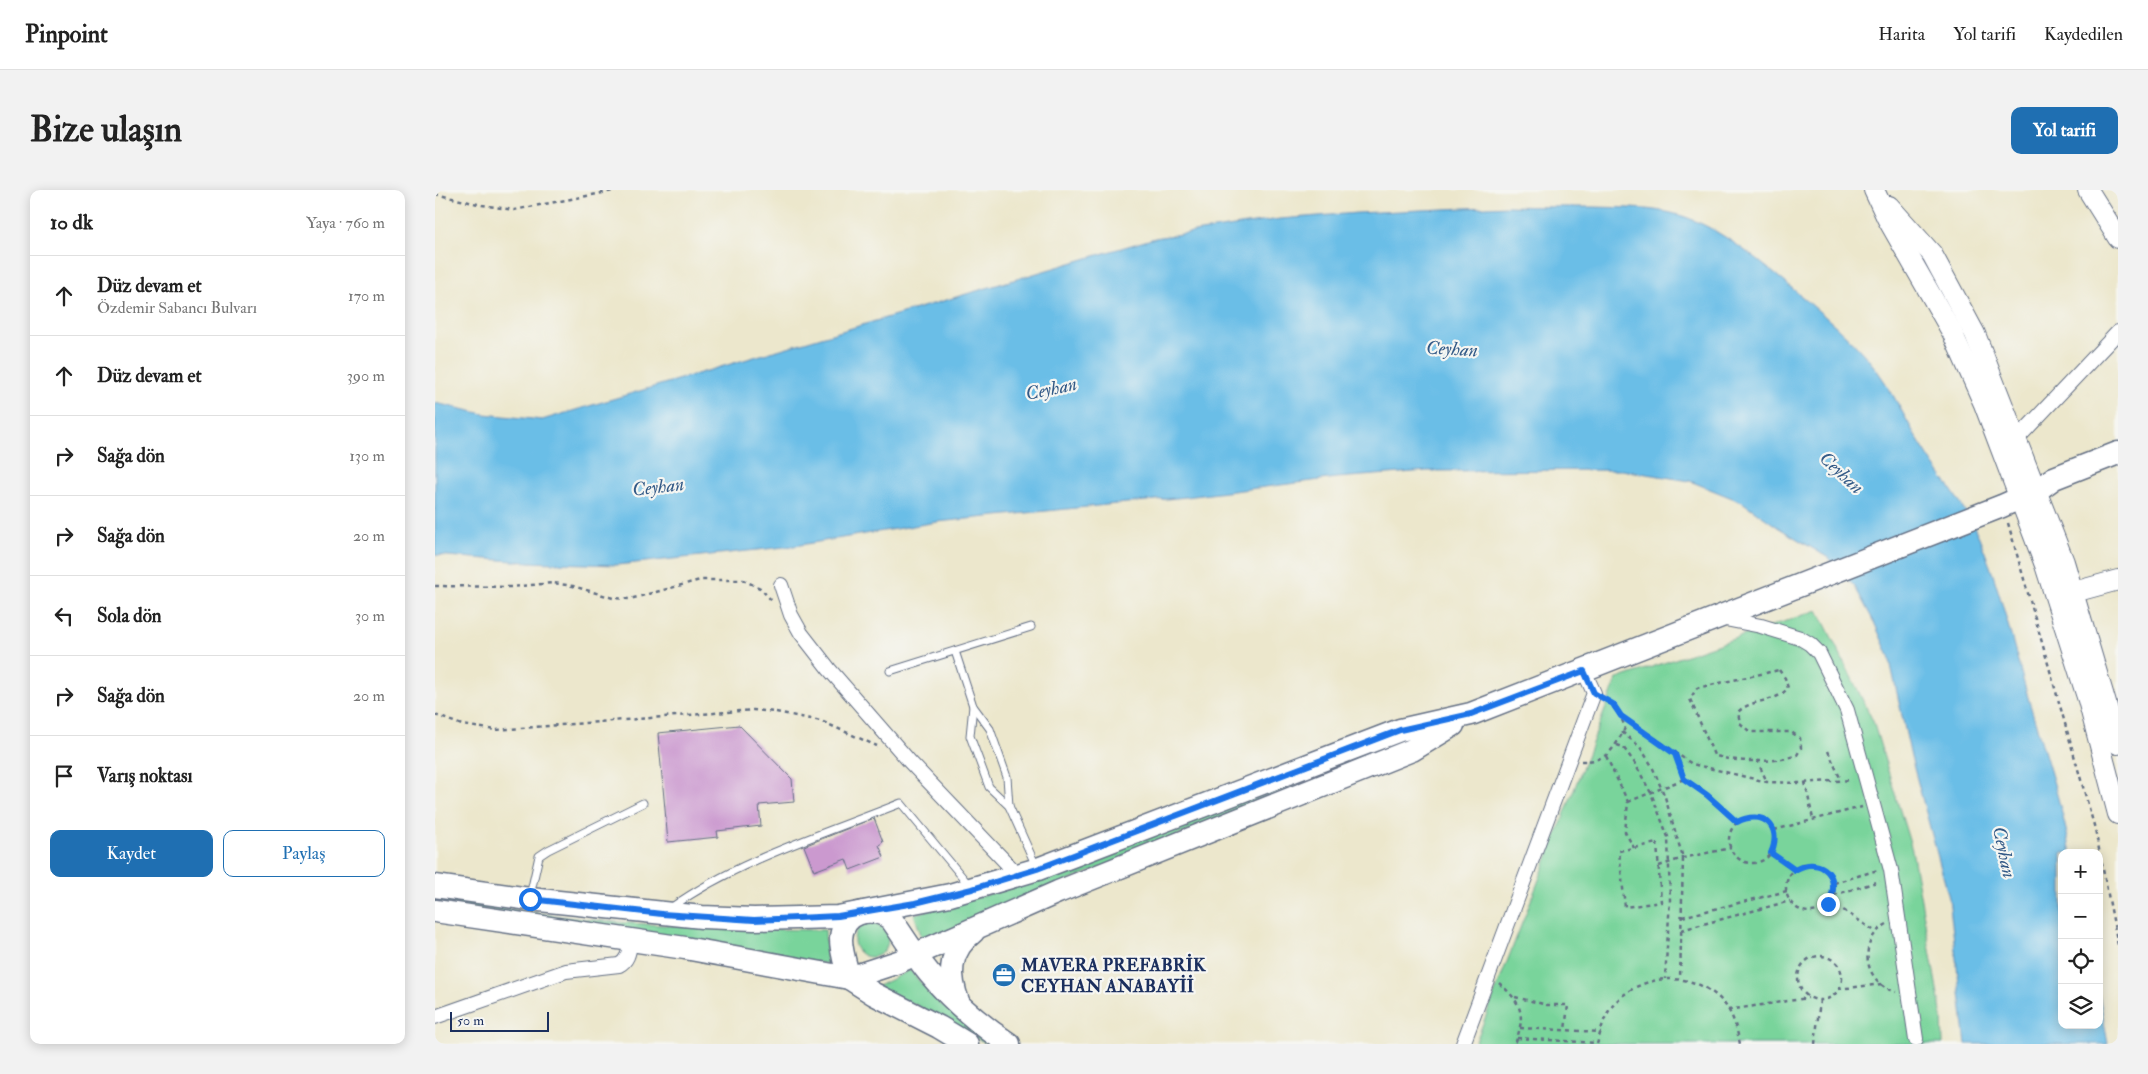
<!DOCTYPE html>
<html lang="tr">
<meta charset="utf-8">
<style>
body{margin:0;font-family:"IM FELL Double Pica",serif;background:#f2f2f2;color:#222}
.controls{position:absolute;right:15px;bottom:15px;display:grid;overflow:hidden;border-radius:10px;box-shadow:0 2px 12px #0003}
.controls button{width:45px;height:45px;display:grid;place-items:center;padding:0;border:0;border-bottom:1px solid #e0e0e0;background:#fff;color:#222;font:25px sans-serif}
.scale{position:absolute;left:15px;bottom:12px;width:99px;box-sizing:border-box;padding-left:5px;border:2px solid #1b2f5e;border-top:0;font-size:14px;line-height:18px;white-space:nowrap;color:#1b2f5e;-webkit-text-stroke:4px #f6f6f2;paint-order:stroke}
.stop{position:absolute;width:15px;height:15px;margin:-11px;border:4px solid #1a73e8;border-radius:50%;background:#fff}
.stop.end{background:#1a73e8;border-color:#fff;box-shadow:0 1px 5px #0008}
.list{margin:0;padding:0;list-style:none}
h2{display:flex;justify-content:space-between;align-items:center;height:65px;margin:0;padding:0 20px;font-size:21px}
h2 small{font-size:16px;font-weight:400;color:#767676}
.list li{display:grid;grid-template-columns:32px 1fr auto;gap:15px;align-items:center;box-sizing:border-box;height:80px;padding:0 20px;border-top:1px solid #e0e0e0}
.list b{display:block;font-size:19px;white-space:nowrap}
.list p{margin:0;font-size:16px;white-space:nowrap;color:#767676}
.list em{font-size:16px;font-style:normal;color:#767676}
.actions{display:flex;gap:10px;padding:15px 20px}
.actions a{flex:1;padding:11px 0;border:1px solid #1f6fb2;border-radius:10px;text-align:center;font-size:18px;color:#1f6fb2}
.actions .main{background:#1f6fb2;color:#fff}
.icon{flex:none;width:28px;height:28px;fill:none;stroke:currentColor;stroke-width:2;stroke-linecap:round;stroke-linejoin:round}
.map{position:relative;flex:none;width:1683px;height:854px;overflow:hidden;border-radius:10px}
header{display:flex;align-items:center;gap:30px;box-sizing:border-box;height:70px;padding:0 25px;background:#fff;border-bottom:1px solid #e0e0e0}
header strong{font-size:24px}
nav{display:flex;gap:28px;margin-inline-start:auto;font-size:18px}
.intro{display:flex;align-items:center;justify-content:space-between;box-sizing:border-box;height:120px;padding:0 30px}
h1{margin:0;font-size:35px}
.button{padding:12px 22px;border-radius:10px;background:#1f6fb2;color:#fff;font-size:18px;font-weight:700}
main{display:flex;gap:30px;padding:0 30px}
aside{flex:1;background:#fff;border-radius:10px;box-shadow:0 2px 12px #0003}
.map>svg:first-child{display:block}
.green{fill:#79d49b;stroke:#4a827c}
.water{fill:#6bbee7;stroke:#4376a2}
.building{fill:#cb99cf}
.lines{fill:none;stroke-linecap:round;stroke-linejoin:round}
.lane-casing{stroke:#646f84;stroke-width:9}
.street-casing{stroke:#646f84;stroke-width:16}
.secondary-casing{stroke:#646f84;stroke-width:22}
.primary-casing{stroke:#646f84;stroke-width:25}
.path{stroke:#646f84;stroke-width:2.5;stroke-dasharray:4 4;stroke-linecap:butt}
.lane{stroke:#fff;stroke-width:7}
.street{stroke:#fff;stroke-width:14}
.secondary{stroke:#fff;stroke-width:20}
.primary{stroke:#fff;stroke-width:22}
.route{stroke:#1a73e8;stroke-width:6}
.labels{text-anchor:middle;stroke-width:4.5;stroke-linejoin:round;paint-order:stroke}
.poi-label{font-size:18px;font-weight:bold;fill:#1b2f5e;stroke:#f6f6f2;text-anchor:start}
.water-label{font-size:19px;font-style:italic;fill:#335a87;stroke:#f6f6f2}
</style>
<header>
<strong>Pinpoint</strong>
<nav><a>Harita</a><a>Yol tarifi</a><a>Kaydedilen</a></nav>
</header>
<div class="intro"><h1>Bize ulaşın</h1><a class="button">Yol tarifi</a></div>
<main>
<aside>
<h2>10 dk<small>Yaya · 760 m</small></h2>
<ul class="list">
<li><svg class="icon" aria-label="ahead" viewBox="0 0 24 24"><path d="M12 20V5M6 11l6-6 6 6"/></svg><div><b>Düz devam et</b><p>Özdemir Sabancı Bulvarı</p></div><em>170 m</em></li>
<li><svg class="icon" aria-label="ahead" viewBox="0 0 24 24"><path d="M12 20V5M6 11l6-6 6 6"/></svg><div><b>Düz devam et</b></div><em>390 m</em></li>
<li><svg class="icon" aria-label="right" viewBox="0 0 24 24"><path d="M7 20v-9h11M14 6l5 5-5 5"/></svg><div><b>Sağa dön</b></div><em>130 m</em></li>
<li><svg class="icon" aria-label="right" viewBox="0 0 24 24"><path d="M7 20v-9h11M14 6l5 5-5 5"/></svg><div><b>Sağa dön</b></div><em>20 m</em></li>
<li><svg class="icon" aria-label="left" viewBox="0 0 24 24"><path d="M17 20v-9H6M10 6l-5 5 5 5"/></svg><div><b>Sola dön</b></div><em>30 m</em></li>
<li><svg class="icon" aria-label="right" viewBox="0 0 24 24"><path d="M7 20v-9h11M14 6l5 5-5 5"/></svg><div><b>Sağa dön</b></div><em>20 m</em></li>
<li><svg class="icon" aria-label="arrive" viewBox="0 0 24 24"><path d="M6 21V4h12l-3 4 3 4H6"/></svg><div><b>Varış noktası</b></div></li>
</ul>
<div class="actions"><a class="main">Kaydet</a><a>Paylaş</a></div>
</aside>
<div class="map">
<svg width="1683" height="854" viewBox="0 0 1683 854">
<rect width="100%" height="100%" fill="#f6f6f2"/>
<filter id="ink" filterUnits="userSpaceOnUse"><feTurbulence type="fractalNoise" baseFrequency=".02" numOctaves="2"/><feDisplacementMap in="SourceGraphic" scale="10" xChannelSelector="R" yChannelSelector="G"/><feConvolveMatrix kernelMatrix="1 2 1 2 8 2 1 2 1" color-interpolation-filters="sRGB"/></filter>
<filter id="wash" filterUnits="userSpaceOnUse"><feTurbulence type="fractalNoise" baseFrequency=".0096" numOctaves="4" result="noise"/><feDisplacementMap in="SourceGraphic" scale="20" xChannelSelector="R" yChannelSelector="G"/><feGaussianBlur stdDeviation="1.12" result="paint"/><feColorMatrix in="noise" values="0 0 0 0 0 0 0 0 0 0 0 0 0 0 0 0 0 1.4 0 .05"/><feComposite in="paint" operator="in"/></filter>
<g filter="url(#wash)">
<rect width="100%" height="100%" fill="#ece7cc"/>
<!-- green -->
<g class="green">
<polygon points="1383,420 1438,531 1477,660 1507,827 1508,854 1040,854 1182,489"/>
<polygon points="979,542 981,547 488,751 479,724 551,705"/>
<path d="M0,707C53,715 105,725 158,730C235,737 313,739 390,740L392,774L0,712Z"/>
<circle cx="436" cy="750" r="17"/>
<polygon points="475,780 499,808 550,851 550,853 485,817 441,797"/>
</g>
<!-- water -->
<path class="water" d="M1073,16C1102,17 1130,17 1159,17C1187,18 1217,17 1244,25C1282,36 1322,69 1352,94C1380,118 1409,141 1433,169C1458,198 1472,235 1493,266C1510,292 1531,318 1544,347C1566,400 1578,456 1594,511C1609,562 1626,611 1636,663H1627V835H1664V804L1673,854H1531L1514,708L1476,567L1454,466L1439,432L1420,397L1392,367L1344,338L1307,312L1255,291L1187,280L992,281L901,288L751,307L502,332L359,356L182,375L91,372L0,365V213L49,224L107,230L720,48L845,29L922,23Z"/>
<g id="blocks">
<!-- building -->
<g class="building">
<polygon points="304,535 357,589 359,612 324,615 326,636 282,641 283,647 233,652 223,543"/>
<polygon points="439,628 448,652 444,655 449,667 415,680 411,669 379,681 369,656"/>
</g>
</g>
</g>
<g filter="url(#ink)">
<use href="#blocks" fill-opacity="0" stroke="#646f84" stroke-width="1"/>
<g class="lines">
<!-- lane casing -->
<g class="lane-casing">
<g id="lane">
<polyline points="520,461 538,516 555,539 572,587 574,616 601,676"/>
<polyline points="455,481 596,437"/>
<polyline points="538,516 535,546 554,597 574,616"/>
<polyline points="95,706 104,666 113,660 208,613"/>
<path d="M237,717C305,669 389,644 466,613L534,695"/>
</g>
</g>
<!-- street casing -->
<g class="street-casing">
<g id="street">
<polyline points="1581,250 1683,142"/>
<polyline points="346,395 356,425 366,443 394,479 475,572 583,685"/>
<polyline points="1285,428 1326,436 1365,448 1375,454 1384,463 1412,520 1456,680 1481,849"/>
<path d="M0,827L131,781L184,775C194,770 194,759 196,750"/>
<polyline points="1028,854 1159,503 1149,481"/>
</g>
</g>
<!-- secondary casing -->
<g class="secondary-casing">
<g id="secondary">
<polyline points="1439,0 1452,28 1517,142 1549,214 1610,375 1653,510 1683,624"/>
<polyline points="1653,0 1683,48"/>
<polyline points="1454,16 1497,64 1540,144 1629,372 1683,554"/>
<polyline points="1639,402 1683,390"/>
</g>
</g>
<!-- primary casing -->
<g class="primary-casing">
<g id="primary">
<polyline points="0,696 95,709 267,727 319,729 403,727 515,705 603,679 965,540 1036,524 1567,316 1601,301 1619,288 1683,263"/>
<polyline points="0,721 250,758 414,788 439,804 504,837 532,854"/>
<polyline points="414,788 463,772 623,702 977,560 1018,535"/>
<path d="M414,788C411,776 406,762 406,749C407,721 437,715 456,729C469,747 480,766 494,783C517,811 544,834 574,854"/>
<path d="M524,814C513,786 513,761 538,742"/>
</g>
</g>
<!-- path -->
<g class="path">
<polyline points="0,4 47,15 79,20 183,0"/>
<polyline points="1573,333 1660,639 1683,755"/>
<polyline points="0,396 76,397 118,393 138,396 178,408 195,409 265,390 308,390 325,398 337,411"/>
<path d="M1344,480L1350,488L1353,498C1340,514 1317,508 1303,522L1305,533L1315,542H1356L1365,548L1366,558L1362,565C1343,573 1298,573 1279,565L1255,509L1262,498Z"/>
<polyline points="0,525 27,535 61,540 318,520 341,522 386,531 442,556"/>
<polyline points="1186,526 1257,574 1332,592 1363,593 1417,590"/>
<polyline points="1187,542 1205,557 1217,576 1230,607 1248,668 1245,789"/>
<polyline points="1182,555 1188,557 1199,572 1216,603 1233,647 1235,710 1230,789"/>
<polyline points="1393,561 1406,590"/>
<polyline points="1241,565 1249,589 1272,605 1302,632"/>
<polyline points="1171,566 1193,612 1190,642 1199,658"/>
<polyline points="1322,570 1332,592"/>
<path d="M1146,571C1172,572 1179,559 1190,538C1186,525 1181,517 1169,509"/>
<polyline points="1370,592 1378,629"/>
<polyline points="1193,612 1249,589"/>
<circle cx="1317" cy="650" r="23"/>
<polyline points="1339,640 1427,617"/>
<polygon points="1222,653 1226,712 1190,717 1184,661"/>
<polyline points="1336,663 1359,680"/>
<circle cx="1375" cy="698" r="24"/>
<polyline points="1224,676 1248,668 1296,658"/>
<polyline points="1399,693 1443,680"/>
<polyline points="1399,705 1445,691"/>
<polyline points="1395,711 1441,742"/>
<polyline points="1247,727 1352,701"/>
<path d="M1452,734C1421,751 1429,793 1461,802"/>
<polyline points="1246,740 1355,711"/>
<circle cx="1385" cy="788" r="22"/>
<path d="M1064,793C1087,813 1091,824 1080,854"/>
<polyline points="1403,799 1447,794"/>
<polyline points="1080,807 1112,815 1133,815 1130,840"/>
<polyline points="1293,820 1373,808"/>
<polyline points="1085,838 1166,842"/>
<polyline points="1082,848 1162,853"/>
<path d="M1162,854C1165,845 1167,833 1172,824C1195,784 1256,776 1288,812C1298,824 1302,839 1305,854"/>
<polyline points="1380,854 1385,810"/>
</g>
<!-- lane -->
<use href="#lane" class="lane"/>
<!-- street -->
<use href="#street" class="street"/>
<!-- secondary -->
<use href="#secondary" class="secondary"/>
<!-- primary -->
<use href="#primary" class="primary"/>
</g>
</g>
<g class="lines" filter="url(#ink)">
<!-- route -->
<path class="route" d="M95,709L227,724L319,730L403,726L480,713L537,699L602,679L965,540L1036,524L1149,481L1159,503L1178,514L1186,526L1240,564L1249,589L1272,605L1302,632C1328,619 1348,636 1336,663L1360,680C1387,664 1408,688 1393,714"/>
</g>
<!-- icons -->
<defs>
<g id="office-disc" transform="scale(1.25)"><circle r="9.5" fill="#1f6fb2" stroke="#f6f6f2"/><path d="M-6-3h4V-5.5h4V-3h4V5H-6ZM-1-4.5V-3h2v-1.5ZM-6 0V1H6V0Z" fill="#fff"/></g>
</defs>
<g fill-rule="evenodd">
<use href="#office-disc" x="569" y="785"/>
</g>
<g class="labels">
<!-- poi labels -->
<g class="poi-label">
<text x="586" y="781">MAVERA PREFABRİK<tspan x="586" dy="21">CEYHAN ANABAYİİ</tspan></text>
</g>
<!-- water labels -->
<g class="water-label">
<text transform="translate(1017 158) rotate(3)" y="7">Ceyhan</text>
<text transform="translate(616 198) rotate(-12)" y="7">Ceyhan</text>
<text transform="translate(1407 282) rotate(43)" y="7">Ceyhan</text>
<text transform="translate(223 296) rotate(-7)" y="7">Ceyhan</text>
<text transform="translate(1570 662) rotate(78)" y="7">Ceyhan</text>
</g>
</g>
</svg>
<div class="controls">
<button>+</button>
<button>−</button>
<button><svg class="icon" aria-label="locate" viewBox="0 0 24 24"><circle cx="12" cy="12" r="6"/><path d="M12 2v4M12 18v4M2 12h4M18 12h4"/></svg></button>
<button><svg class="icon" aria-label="layers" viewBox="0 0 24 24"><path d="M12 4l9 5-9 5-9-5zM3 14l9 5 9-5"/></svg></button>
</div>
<div class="scale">50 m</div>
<div class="stop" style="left:95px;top:709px"></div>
<div class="stop end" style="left:1393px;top:714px"></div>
</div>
</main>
